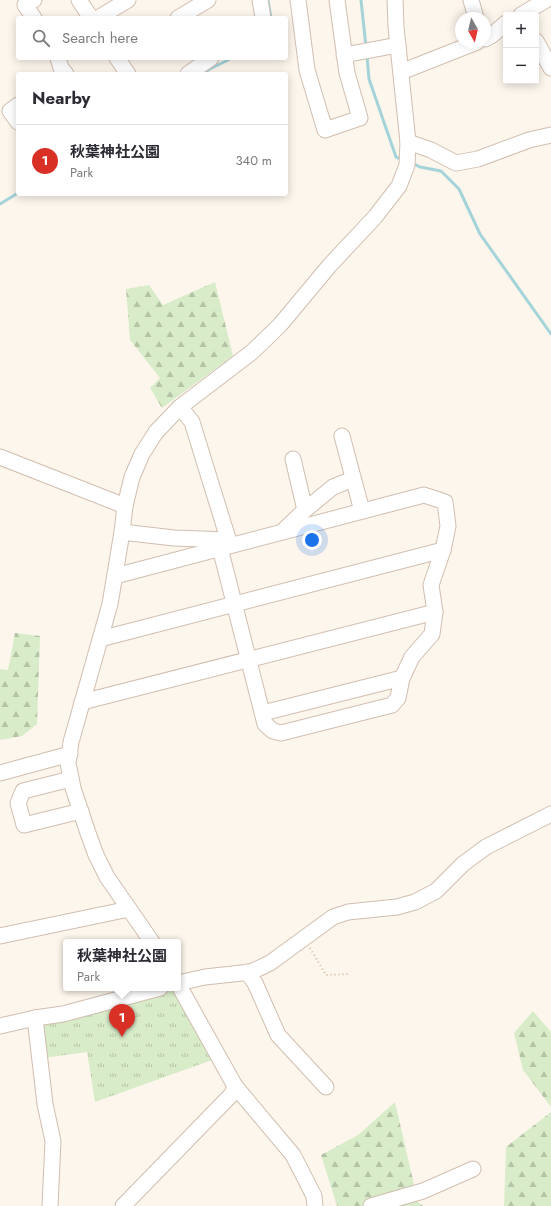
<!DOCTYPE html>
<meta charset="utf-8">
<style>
body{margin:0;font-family:Jost,"Noto Sans JP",sans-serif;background:#f7f7f7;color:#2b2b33}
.controls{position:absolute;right:12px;top:12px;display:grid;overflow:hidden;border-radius:4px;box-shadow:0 2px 10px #0003}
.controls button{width:36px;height:36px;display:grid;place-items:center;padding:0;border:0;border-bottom:1px solid #e1e1e2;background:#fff;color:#2b2b33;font:20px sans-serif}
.compass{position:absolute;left:455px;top:12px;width:36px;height:36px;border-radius:50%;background:#fff;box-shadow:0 2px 10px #0003;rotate:172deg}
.you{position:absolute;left:312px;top:540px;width:14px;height:14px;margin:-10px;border:3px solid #fff;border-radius:50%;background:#1a73e8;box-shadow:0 0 0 6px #1a73e833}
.badge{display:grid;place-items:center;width:26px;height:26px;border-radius:50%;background:#d93025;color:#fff;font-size:13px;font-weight:700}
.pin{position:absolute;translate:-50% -33px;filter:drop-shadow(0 1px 2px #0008)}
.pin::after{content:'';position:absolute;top:21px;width:14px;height:12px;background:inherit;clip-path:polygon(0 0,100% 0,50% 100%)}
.popup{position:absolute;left:63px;top:939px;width:118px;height:52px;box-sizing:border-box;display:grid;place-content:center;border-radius:4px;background:#fff;filter:drop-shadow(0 1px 3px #0005);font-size:13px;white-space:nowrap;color:#7c7c81}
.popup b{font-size:15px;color:#2b2b33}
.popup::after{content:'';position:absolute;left:50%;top:100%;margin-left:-8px;border:8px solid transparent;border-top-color:#fff}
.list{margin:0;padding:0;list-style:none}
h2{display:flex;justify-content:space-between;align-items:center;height:52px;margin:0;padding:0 16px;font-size:17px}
h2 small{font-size:13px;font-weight:400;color:#7c7c81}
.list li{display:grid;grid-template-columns:26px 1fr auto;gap:12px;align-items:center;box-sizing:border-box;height:72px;padding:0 16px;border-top:1px solid #e1e1e2}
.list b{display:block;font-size:15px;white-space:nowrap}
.list p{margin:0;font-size:13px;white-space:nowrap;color:#7c7c81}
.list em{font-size:13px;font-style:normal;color:#7c7c81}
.icon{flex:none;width:22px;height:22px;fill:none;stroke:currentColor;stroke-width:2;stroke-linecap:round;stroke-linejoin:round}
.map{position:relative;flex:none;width:551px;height:1206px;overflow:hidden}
.search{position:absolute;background:#fff;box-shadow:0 2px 10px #0003;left:16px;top:16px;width:272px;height:44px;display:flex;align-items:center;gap:10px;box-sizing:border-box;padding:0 14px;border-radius:4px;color:#7c7c81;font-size:15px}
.panel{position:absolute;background:#fff;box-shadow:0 2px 10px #0003;left:16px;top:72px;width:272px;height:124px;border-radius:4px}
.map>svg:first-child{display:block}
.forest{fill:url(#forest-firs)}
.park{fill:url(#park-tufts)}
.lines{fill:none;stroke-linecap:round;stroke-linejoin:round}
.stream{stroke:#a5d3da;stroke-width:3}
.minor-casing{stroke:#d1beb0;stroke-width:17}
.path{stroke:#d9b8a5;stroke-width:2;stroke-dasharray:1 3;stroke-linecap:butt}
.minor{stroke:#fff;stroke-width:15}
</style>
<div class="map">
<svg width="551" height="1206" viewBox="0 0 551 1206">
<defs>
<pattern id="forest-firs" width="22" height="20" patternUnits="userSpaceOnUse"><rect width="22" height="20" fill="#d8ecc9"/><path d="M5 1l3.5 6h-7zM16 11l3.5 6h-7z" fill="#b4c2a5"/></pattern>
<pattern id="park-tufts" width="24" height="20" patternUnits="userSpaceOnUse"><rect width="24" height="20" fill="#d8ecc9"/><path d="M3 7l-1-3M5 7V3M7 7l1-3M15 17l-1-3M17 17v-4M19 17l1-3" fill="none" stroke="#b4c2a5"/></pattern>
</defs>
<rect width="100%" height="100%" fill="#fdf6ec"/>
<!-- forest -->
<g class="forest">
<polygon points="215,282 233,356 162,408 150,388 160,378 130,340 126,289 149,285 163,305"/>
<polygon points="15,633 40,636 37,724 22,736 0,740 0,669 8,670"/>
<polygon points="533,1011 551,1032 551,1107 523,1070 514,1033"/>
<polygon points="395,1102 418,1202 423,1206 337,1206 321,1155 358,1135"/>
<polygon points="551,1112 551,1206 504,1206 506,1147"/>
</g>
<!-- park -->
<polygon class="park" points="172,988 215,1059 95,1102 87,1052 43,1058 40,1022"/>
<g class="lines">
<!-- stream -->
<g class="stream">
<polyline points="268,0 271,18"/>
<polyline points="361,0 366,47"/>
<polyline points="367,56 369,79 396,157 403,160"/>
<polyline points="202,74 210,69 232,58"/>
<polyline points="412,163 420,167 441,171 459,189 480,234 551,334"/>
<polyline points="0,204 18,193"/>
</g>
<!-- minor casing -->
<g class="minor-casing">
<g id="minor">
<polyline points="34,0 25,5 34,18"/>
<polyline points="79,0 91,18"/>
<polyline points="260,0 263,18"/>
<polyline points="298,0 307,70 325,130 360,118 347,73 337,0"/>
<polyline points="471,0 476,18"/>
<polyline points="521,15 546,0"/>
<polyline points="98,18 128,0"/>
<polyline points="178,18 208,0"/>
<polyline points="485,39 491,36 506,23"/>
<polyline points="536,41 551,68"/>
<polyline points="344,55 398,45"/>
<polyline points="58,58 61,68 66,74"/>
<polyline points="117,58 128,74"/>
<polyline points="401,72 477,42"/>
<polyline points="188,74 211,58"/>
<polyline points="18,105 10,111 18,122"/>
<polyline points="408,142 431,150 456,163 478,159 529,140 551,135"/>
<polyline points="180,407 192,422 230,545"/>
<polyline points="342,436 362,511"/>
<polyline points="0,457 125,506"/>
<polyline points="293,459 305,510"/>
<polyline points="284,530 305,510 333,487 353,479"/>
<polyline points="122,532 174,538 229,540"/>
<polyline points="220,548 265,724 273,731 281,733 392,705 398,698 402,678"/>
<polyline points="115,576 424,495 445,502 448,526 443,550 431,585 435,612 432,634 412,657 402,678 263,713"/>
<polyline points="100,639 443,550"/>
<polyline points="82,702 435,612"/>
<polyline points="0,773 70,754"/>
<polyline points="71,779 23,791 18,803 24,825 81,811"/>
<polyline points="0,936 129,909"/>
<polyline points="152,942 107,877 96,855 88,833 73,788 68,763 71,742 110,604 122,532 125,506 132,477 142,454 156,432 180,407 252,352 280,325 330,265 375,217 399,186 407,165 408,142 396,27 395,0"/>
<polyline points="247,972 255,983 278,1035 326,1087"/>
<polyline points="178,983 205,977 251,972 270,963 333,917 348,912 397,907 415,902 436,891 463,864 486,847 551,814"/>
<polyline points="178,984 235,1086 293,1155 314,1196 315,1206"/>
<polyline points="35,1018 45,1104 53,1141 50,1206"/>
<polyline points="0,1026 35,1018 63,1014 160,988"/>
<polyline points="123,1206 232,1094 235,1086"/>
<polyline points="371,1206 423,1191 473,1169"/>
</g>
</g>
<!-- path -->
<polyline class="path" points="310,948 326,975 348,974"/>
<!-- minor -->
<use href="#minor" class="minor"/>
</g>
</svg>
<div class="controls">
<button>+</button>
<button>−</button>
</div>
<svg class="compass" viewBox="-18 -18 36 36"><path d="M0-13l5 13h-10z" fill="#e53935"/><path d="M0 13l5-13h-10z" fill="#7c7c81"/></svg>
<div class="you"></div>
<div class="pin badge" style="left:122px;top:1037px">1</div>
<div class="popup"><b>秋葉神社公園</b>Park</div>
<div class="search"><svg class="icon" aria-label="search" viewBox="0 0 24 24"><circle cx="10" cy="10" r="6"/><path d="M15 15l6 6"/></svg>Search here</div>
<section class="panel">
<h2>Nearby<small></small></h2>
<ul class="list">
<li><span class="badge">1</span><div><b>秋葉神社公園</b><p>Park</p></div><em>340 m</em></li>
</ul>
</section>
</div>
